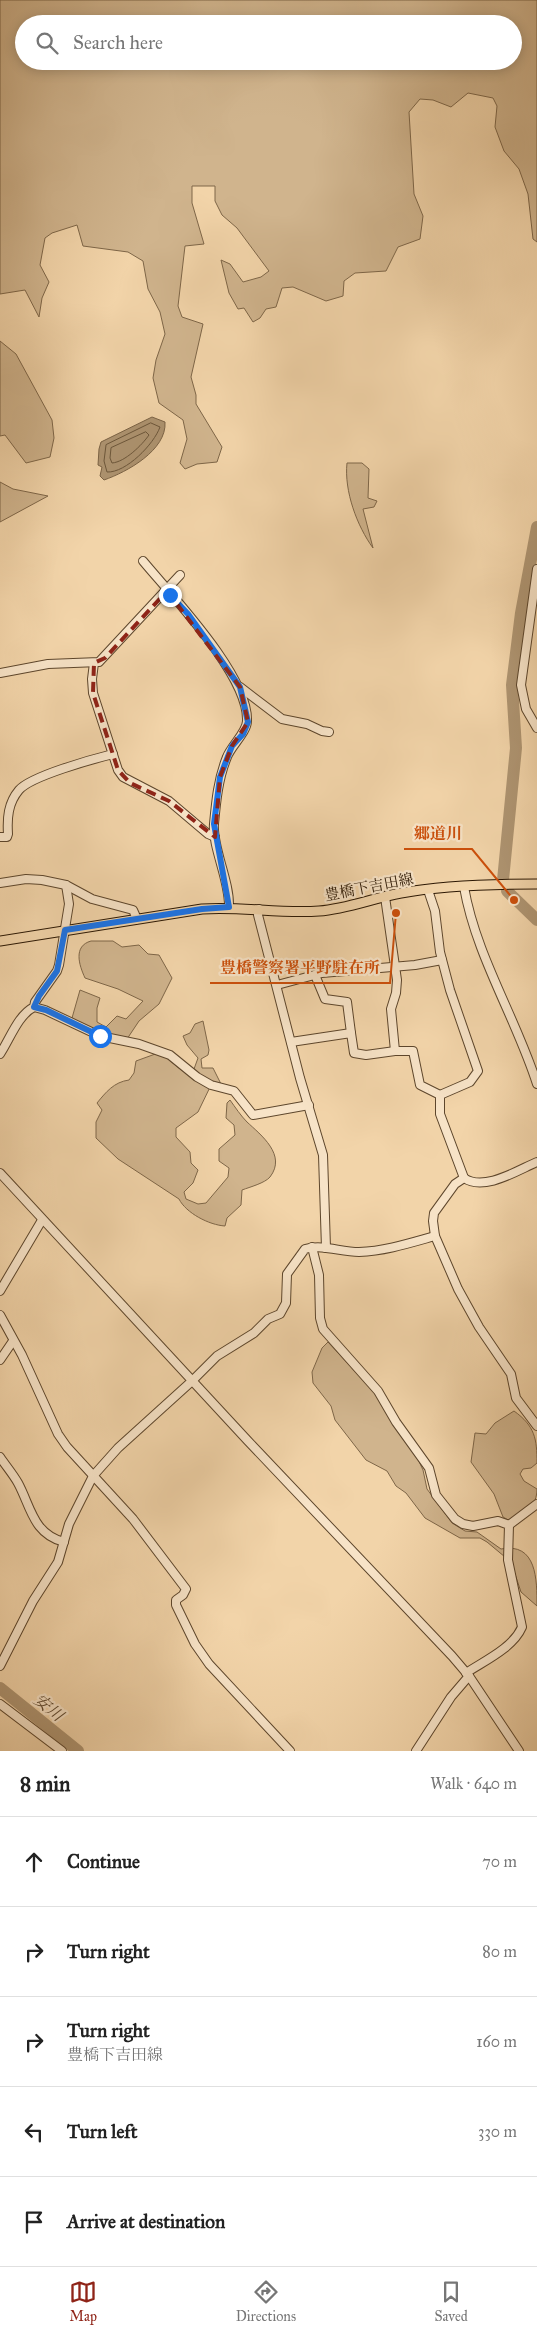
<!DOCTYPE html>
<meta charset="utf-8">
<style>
body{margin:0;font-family:"IM FELL Great Primer","Noto Serif JP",serif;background:#f6f6f6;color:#222}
.stop{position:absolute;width:15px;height:15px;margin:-11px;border:4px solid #1a73e8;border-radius:50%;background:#fff}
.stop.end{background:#1a73e8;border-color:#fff;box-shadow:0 1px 5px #0008}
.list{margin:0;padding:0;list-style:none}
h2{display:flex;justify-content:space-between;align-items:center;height:65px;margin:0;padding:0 20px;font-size:21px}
h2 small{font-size:16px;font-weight:400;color:#767676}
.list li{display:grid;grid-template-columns:32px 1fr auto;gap:15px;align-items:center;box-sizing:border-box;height:90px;padding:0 20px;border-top:1px solid #e0e0e0}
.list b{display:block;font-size:19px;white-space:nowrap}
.list p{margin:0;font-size:16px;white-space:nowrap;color:#767676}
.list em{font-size:16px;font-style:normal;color:#767676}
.icon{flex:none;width:28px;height:28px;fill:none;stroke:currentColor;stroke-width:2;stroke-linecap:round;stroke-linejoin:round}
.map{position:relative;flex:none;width:537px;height:1751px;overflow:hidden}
.search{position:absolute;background:#fff;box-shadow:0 2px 12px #0003;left:15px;right:15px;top:15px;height:55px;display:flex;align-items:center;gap:12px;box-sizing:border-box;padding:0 18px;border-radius:28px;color:#767676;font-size:19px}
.sheet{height:515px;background:#fff}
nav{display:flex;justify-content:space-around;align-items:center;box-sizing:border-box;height:70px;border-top:1px solid #e0e0e0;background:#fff;font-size:14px;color:#767676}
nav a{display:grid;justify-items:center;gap:2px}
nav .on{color:#8f2418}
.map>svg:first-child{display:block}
.green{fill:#d0b48d;stroke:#7e6648;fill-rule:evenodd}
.water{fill:#ae9471;stroke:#7a6245}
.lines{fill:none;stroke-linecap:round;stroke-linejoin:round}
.shore{stroke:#6c563a;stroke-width:1}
.river{stroke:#ae9471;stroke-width:12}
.minor-casing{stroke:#5d462c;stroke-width:10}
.major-casing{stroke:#2b1703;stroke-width:11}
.minor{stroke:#f7e3c7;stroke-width:8}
.major{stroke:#f2d4a9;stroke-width:9}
.route{stroke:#1a73e8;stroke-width:6}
.marked{fill:none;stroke:#8f2418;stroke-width:4;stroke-dasharray:10 6;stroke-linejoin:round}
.labels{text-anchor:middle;stroke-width:4.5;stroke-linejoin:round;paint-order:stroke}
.street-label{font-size:15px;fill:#2b1703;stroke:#f7e3c7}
.water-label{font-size:16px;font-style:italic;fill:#5f492f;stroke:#f7e3c7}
.leader{fill:none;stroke:#cc4f0b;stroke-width:2}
.callout-dot{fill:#cc4f0b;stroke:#f7e3c7;stroke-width:2}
.callout-label{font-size:16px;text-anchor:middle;font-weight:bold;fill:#cc4f0b;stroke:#f7e3c7;stroke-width:4.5;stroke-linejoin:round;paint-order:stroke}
</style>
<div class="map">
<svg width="537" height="1751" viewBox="0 0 537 1751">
<rect width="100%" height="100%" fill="#f2d4a9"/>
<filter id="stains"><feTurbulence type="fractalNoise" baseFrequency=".004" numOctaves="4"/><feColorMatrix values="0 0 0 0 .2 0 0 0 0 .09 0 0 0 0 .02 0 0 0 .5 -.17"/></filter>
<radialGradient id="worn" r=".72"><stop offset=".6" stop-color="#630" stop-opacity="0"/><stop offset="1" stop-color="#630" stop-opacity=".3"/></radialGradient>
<!-- green -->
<g class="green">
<path d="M0,0H537V242L533,239L528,194L519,169L504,151L495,127L497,106L493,98L468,93L451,107L433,100L420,99L409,112L414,194L423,216L420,239L398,247L386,271L355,273L344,281L343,296L326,301L293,287L282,288L276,307L266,309L260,318L253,322L244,308L238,309L229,293L221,260L230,264L243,282L261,277L269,271L237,228L222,215L215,201V186H192V203L204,244L185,246L178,306L182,317L203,324L191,377L196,395V404L222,447L217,462L197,464L185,469L180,463L187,439L183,420L159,403L153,378L156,360L165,334L160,312L148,289L143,261L128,252L83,246L77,225L52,233L45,238L40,265L49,282L42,298L39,317L25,290L0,294ZM24,24H513V61H24Z"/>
<polygon points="0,341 16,354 52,420 54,438 50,457 26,463 5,435 0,436"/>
<path d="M347,463H362L369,469L368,498L377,501L374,507L363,509L373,548C357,526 344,491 347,463Z"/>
<polygon points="0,482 13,489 48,496 0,522"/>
<path d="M91,941H113L122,947L139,945L148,954L159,955L172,978L159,1004L139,1021L127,1039C107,1035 88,1031 72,1018L80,990L100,998L97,1008V1022L106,1027L117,1016L126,1019L143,1001L118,989L85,978C79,965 73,946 91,941Z"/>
<path d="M203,1021L209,1050L208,1055L201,1059L202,1068H213L221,1084L212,1083L198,1112L176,1128V1137L190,1152L191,1163L198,1170L193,1183L184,1192L186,1199L198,1204L206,1203L228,1177L229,1168L219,1161V1149L235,1135L234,1125L226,1118L227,1103L230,1100C235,1107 241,1116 247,1122C261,1135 287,1155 270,1177C265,1183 250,1187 242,1190L241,1205L227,1218L225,1226C209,1225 186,1213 179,1199L118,1159L96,1138V1122L102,1110L97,1103C106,1092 114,1082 129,1080L134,1073L136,1061L158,1053C171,1059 176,1068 187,1073L194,1069L198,1058L187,1045L183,1036L190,1033L195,1024Z"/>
<path d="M328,1342L374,1392L396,1429L416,1455L423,1470L427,1489L452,1523L465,1531L477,1532L501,1549C537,1542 537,1580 537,1606L521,1592L511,1562L487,1542L480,1538H460L425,1518L406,1493L396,1486L387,1471L366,1460L335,1420L331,1406L313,1383L312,1372L322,1348Z"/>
<path d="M514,1411C535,1426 537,1439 537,1463L531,1468L523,1469L520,1474L524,1481L537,1489C537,1506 525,1514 512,1522L503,1517L494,1494L471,1462L475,1433L486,1434L495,1423Z"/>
</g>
<!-- water -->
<path class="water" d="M152,417L165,422C167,450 127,472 104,480L100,476L102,467L98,465L99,449L101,442Z"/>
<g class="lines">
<!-- shore -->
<g class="shore">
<path d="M151,423L160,427C154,444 126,473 107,472L104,461L106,445Z"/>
<path d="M146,432L149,435C142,445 125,462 112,463L110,458L111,448Z"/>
</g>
<!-- river -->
<g class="river">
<polyline points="503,880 516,748 512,685 521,613 537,527"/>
<polyline points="507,891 537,920"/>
<polyline points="0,1688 78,1751"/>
</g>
<!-- minor casing -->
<g class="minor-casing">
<g id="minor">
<path d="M143,561C172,596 249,676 247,721C247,732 231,746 227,757C218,779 216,802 214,824C212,847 230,881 229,907"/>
<polyline points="537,569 521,685 526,709 537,728"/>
<polyline points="94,663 92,679 93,693 118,770 123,777 169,801 208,834 215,837"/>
<polyline points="0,673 48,664 99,662 180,575"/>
<polyline points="240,687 282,719 307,724 322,731 329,732"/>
<path d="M0,837H7L8,834C7,818 8,803 19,790C31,776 93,759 113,754"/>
<polyline points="0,883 26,879 42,880 66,885 92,899 133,910 137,919"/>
<path d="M464,887C476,956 516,1018 537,1084"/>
<polyline points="428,890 435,911 440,952 450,990 478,1071 470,1082 440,1095"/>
<polyline points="385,897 397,980 396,993 391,1009 395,1051 413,1051 420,1085 440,1095 440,1114 464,1178"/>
<polyline points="259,909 258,915 300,1078 323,1155 326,1248"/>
<polyline points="315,975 325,999 347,1002 351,1033"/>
<polyline points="277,985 322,973 415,965 442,960"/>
<polyline points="34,1007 45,1010 100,1036 139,1044 170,1055 197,1077 211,1085 234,1091 253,1115 309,1105"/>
<polyline points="291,1042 351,1033 354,1053 366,1055 395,1051"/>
<path d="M0,1054C10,1039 18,1015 34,1007L35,1002L57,971L59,965L69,904L66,885"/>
<path d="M537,1162C518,1170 484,1192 464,1178L455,1184L434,1213L433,1221L435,1236L458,1289L479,1327L511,1374L516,1398L537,1426"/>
<polyline points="0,1173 248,1441 452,1656 469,1676 519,1751"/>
<path d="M312,1247L319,1275L320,1318L323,1329L378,1391L396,1422L429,1468L436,1495L455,1519L463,1524L473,1526L498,1521L509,1525L508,1560L522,1627C513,1648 484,1661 466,1673"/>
<polyline points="0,1291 42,1220"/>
<polyline points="0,1315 22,1355 58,1434 67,1447 133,1519 186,1589 183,1595 176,1600 176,1605 195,1644 209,1664 290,1751"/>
<polyline points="0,1360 13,1341"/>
<path d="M0,1457C6,1466 13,1474 18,1483C31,1507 33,1534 64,1542"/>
<polyline points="509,1525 537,1504"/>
<path d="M0,1666L33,1601L58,1562L69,1524L93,1476L118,1448L192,1381L217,1356L254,1333L268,1319L280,1314L286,1303L287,1274L305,1249C323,1244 340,1252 359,1252C385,1251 410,1243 435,1236"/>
<polyline points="0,1704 62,1751"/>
<polyline points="416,1751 451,1697 469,1676"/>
</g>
</g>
<!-- major casing -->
<g class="major-casing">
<path id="major" d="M0,941L202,909C241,906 280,914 319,911C347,909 373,898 401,893C445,885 492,884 537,884"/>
</g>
<!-- minor -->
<use href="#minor" class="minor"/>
<!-- major -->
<use href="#major" class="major"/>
</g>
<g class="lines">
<!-- route -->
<polyline class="route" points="100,1036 46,1010 34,1007 39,996 57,971 65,930 202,909 229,907 214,824 220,777 232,746 243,734 248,722 240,687 188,614 170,595"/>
</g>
<!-- marked area -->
<path class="marked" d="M167,591L240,687L248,722L232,746L220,777L215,837L169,801L130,783L118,770L93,693L94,663L105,658Z"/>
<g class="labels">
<!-- street labels -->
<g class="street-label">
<text transform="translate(369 887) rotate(-11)" y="5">豊橋下吉田線</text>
</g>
<!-- water labels -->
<g class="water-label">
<text transform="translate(49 1707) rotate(39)" y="6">安川</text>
</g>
</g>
<!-- callouts -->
<path class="leader" d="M514 900L472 849H404M396 913L390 983H210"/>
<g class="callout-dot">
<circle cx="514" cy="900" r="5"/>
<circle cx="396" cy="913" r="5"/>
</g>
<g class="callout-label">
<text x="438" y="839">郷道川</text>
<text x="300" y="973">豊橋警察署平野駐在所</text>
</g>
<rect width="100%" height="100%" filter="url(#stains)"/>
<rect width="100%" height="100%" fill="url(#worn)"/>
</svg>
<div class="stop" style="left:100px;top:1036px"></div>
<div class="stop end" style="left:170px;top:595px"></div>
<div class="search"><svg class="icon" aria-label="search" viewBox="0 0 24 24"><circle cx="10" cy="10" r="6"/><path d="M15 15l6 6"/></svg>Search here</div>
</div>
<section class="sheet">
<h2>8 min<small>Walk · 640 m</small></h2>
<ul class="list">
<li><svg class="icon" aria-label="ahead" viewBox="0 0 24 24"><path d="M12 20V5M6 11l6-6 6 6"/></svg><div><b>Continue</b></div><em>70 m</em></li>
<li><svg class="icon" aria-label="right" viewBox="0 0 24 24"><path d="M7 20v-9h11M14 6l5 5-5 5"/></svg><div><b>Turn right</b></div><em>80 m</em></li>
<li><svg class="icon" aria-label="right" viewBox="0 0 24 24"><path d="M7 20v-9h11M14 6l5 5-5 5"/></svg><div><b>Turn right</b><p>豊橋下吉田線</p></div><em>160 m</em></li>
<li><svg class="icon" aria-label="left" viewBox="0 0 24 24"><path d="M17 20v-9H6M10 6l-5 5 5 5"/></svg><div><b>Turn left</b></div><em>330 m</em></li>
<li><svg class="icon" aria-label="arrive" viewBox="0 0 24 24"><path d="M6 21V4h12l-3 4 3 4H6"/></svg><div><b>Arrive at destination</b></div></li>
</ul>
</section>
<nav>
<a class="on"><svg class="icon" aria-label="map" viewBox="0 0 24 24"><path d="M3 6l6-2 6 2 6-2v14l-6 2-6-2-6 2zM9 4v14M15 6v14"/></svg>Map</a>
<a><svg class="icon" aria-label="directions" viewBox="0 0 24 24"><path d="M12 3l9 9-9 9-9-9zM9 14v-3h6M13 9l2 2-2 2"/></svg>Directions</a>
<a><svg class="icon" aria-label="saved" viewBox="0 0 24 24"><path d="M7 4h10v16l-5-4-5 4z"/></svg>Saved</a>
</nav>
